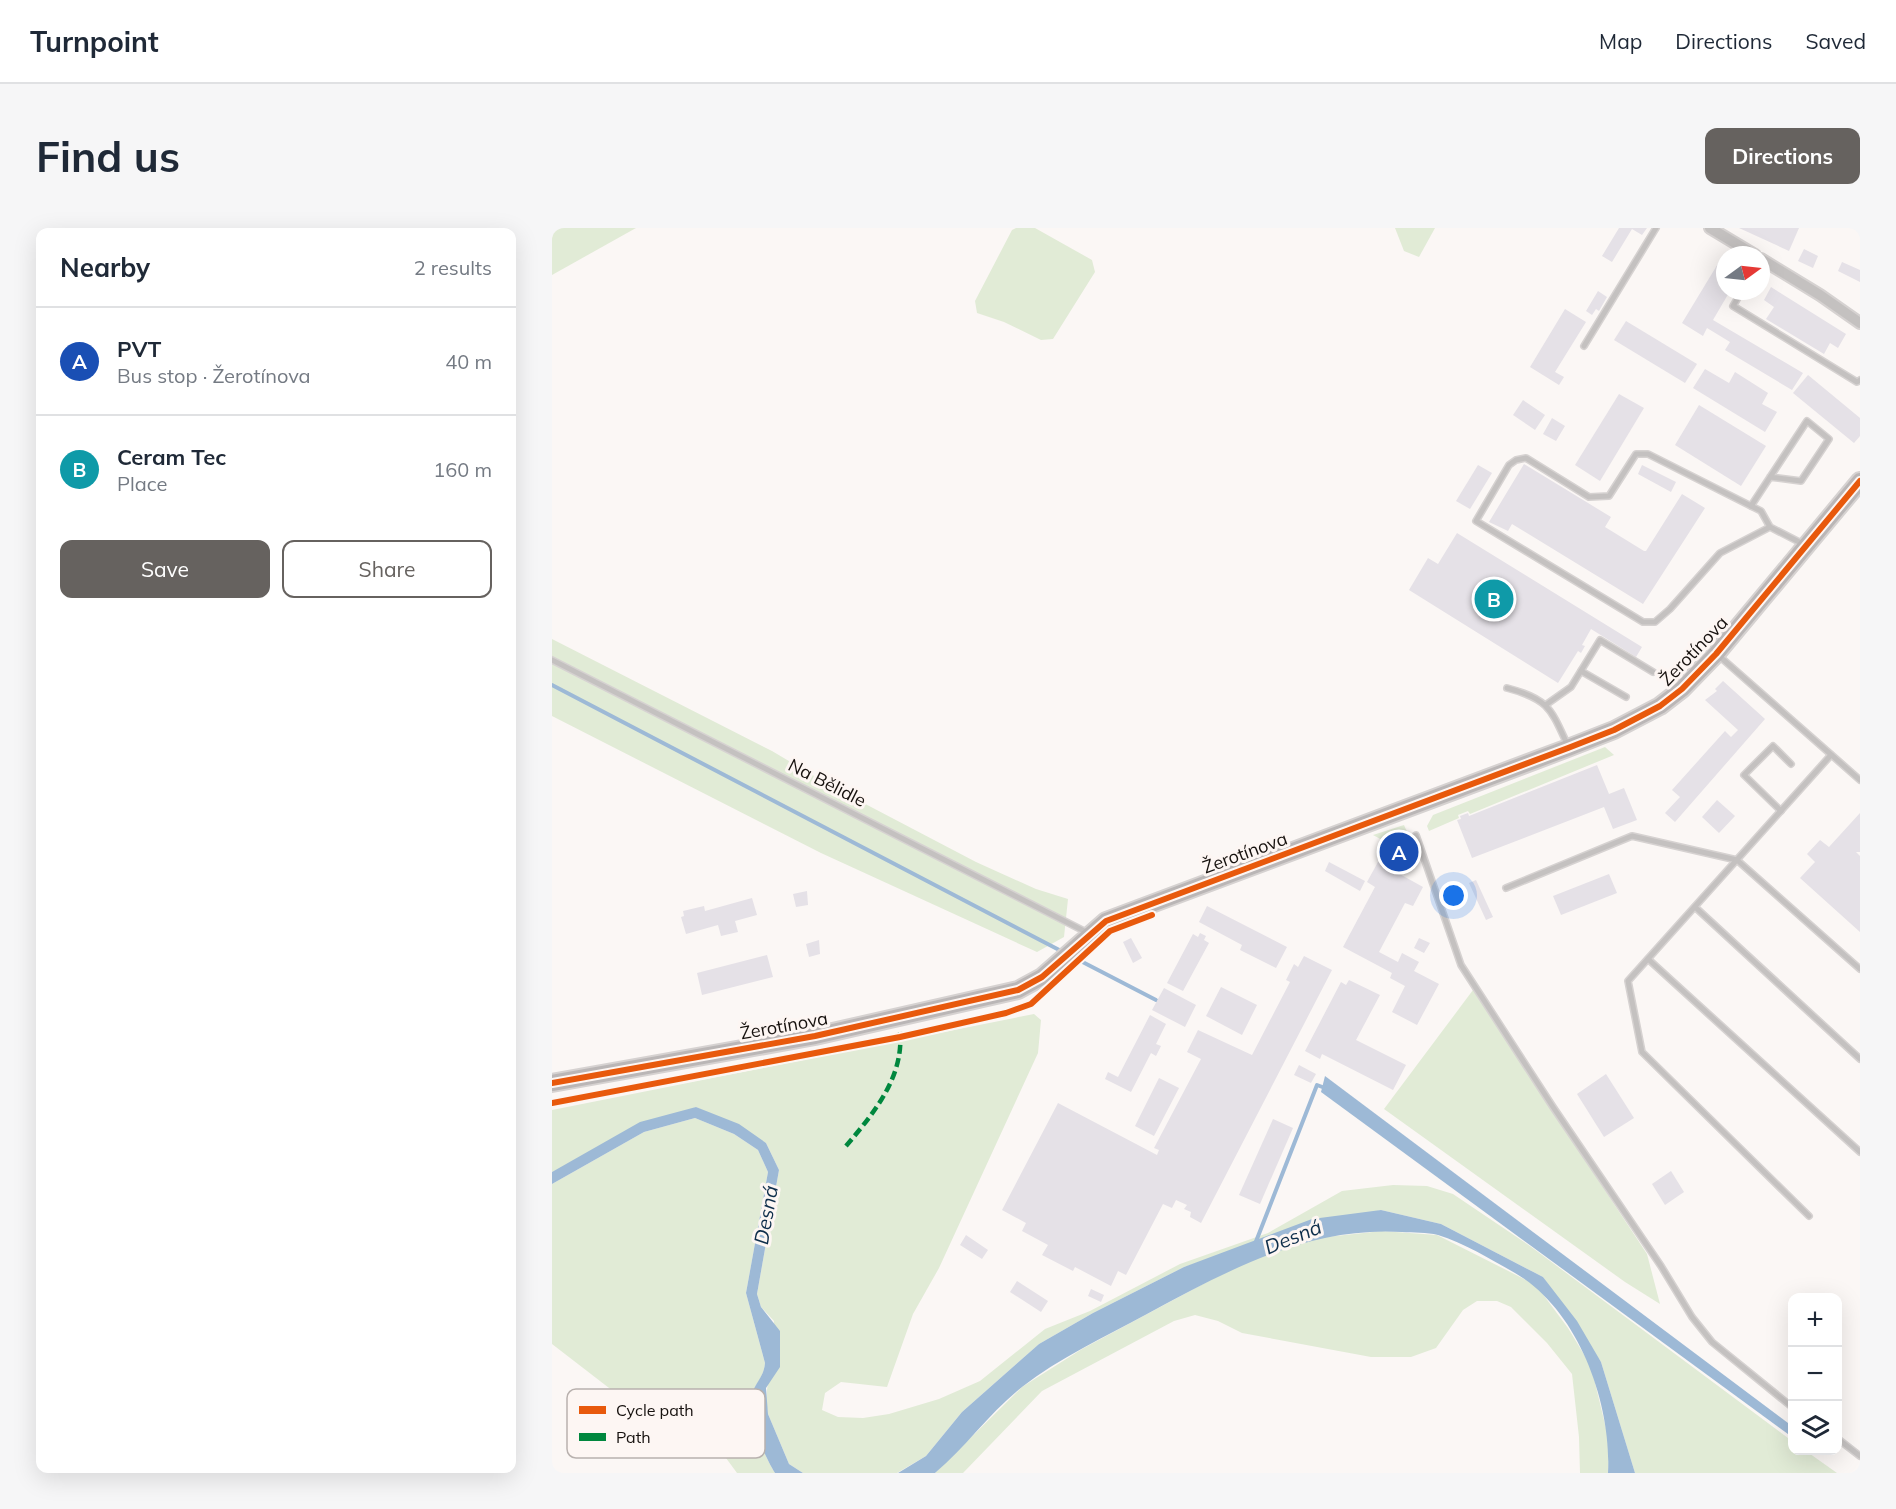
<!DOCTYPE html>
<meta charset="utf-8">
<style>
body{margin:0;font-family:Mulish,sans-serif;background:#f6f6f7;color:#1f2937}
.controls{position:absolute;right:18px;bottom:18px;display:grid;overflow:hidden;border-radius:12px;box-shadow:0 6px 24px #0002}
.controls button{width:54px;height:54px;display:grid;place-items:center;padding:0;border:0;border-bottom:2px solid #e0e1e3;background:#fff;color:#1f2937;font:30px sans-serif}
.compass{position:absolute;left:1164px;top:18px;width:54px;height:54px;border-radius:50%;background:#fff;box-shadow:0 6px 24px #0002;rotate:75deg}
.you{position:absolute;left:902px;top:668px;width:21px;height:21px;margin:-15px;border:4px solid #fff;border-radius:50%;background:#1a73e8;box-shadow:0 0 0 9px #1a73e833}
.badge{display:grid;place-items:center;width:39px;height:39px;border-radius:50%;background:#66625f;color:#fff;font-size:20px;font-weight:700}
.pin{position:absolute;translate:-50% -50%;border:3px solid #fff;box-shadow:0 2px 6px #0006}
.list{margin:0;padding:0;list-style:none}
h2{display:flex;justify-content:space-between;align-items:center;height:78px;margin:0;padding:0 24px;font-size:26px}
h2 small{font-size:20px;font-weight:400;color:#747a83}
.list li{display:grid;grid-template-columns:39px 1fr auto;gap:18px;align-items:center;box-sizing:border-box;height:108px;padding:0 24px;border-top:2px solid #e0e1e3}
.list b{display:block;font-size:22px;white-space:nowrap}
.list p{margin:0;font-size:20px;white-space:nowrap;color:#747a83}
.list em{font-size:20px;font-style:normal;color:#747a83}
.actions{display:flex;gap:12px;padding:18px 24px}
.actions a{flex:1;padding:14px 0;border:2px solid #66625f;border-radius:12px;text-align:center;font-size:21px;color:#66625f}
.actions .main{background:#66625f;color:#fff}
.icon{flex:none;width:33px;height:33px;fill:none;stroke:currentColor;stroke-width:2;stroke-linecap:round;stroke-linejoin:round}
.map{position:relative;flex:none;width:1308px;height:1245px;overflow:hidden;border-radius:12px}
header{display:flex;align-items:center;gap:36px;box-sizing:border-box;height:84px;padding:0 30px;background:#fff;border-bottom:2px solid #e0e1e3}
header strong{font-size:28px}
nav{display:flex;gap:33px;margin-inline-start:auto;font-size:21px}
.intro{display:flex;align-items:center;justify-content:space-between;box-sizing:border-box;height:144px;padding:0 36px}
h1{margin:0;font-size:42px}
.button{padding:15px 27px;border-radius:12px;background:#66625f;color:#fff;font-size:21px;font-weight:700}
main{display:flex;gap:36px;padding:0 36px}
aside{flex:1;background:#fff;border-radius:12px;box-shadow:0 6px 24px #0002}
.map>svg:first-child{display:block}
.green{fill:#e1ebd6}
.water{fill:#9db9d6}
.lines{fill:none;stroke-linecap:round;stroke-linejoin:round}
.stream{stroke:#9db9d6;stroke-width:4}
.building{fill:#e5e1e7}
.lane-casing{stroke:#d6d2d1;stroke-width:8}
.street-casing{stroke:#d6d2d1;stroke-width:14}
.secondary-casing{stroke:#d6d2d1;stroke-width:20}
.lane{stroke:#c4c1c0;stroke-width:5}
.street{stroke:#c4c1c0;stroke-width:10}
.secondary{stroke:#bab6b6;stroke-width:16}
.quiet{stroke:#00873e;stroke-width:4.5;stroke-dasharray:9 4.5;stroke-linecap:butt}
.cycleway-casing{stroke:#fdf6f3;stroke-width:10}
.cycleway{stroke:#e8590c;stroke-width:6}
.labels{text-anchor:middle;stroke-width:6;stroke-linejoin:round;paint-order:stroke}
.street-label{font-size:18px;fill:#16110e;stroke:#fdf6f3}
.water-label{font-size:20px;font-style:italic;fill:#0e2e4b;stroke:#fdf6f3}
.key{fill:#fdf6f3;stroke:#b8b1ae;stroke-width:1.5}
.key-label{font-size:16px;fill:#16110e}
</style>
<header>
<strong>Turnpoint</strong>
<nav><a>Map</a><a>Directions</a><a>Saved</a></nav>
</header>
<div class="intro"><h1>Find us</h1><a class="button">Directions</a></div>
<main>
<aside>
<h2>Nearby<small>2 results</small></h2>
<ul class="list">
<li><span class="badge" style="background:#1a4fb4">A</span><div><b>PVT</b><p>Bus stop · Žerotínova</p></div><em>40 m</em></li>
<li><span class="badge" style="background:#0f9aa8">B</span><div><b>Ceram Tec</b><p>Place</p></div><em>160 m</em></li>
</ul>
<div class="actions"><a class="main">Save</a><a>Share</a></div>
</aside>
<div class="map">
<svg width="1308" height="1245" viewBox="0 0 1308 1245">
<rect width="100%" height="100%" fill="#fbf7f5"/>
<!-- green -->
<g class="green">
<polygon points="0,0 84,0 0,47"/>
<polygon points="464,0 483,0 540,32 543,44 501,111 489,112 452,94 425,85 423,73 460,2"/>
<polygon points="843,0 883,0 867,29 852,23"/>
<polygon points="0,411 220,523 279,558 424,634 484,661 516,671 512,709 485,724 269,625 0,488"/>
<polygon points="1053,519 1062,527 918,586 916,583 906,587 907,590 877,603 875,598 881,587"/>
<polygon points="852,597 856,606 849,614 832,613 821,607"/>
<polygon points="921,762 1095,1026 1108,1076 1073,1054 832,881"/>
<polygon points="482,786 489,792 486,825 387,1040 361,1086 335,1159 289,1154 273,1165 270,1182 286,1189 311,1190 337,1186 387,1171 428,1153 493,1101 538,1083 628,1036 716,1005 790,963 841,957 875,958 901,966 978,1018 1240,1213 1240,1222 1254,1223 1285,1245 1083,1245 1049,1134 991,1049 889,996 829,982 632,1039 541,1085 487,1116 410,1184 374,1228 345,1245 251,1245 237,1236 216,1186 214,1172 222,1093 209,1079 205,1066 227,942 214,915 144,879 0,944 0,882"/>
<path d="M143,890L182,906L206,922L216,944L194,1065L213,1135C212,1148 206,1153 200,1165C192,1183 213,1229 223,1245H185L141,1185L122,1173L83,1180L0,1116V956L92,904Z"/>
<polygon points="830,1003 885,1007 984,1057 1016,1100 1039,1138 1058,1217 1056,1245 1028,1245 1027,1209 1020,1146 995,1115 959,1079 945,1073 925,1073 911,1082 884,1120 859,1129 819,1129 690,1105 666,1093 643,1087 622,1093 490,1163 411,1245 383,1245 470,1159 530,1121 666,1048 703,1030 765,1010"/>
</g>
<!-- water -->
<g class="water">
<polygon points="773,848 1240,1198 1240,1209 769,864"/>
<path d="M144,879L187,896L214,915L227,942L205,1066L209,1079L228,1103V1139L214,1160L216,1186L237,1236L251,1245H223C213,1229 192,1183 200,1165C205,1153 212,1148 213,1135L194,1065L216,944L206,922L182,906L143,890L92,904L0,956V944L88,894Z"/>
<path d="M829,982L889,996L991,1049L1025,1093L1049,1134L1083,1245H1056C1060,1175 1026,1081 963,1045C940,1032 912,1015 886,1007C875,1004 861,1005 850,1004C756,998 675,1043 595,1086C553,1109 507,1130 470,1159C438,1184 414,1219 383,1245H346L374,1228L410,1184L487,1116L541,1085L632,1039L760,991Z"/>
</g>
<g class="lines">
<!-- stream -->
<g class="stream">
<polyline points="0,457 513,725"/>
<polyline points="519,728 604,772"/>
<polyline points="703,1016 765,857 773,860"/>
</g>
</g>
<!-- building -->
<g class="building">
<polygon points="1067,0 1095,0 1090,7 1080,1 1060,34 1050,28"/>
<polygon points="1187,0 1247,0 1237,23"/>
<polygon points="1252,21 1266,28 1261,40 1246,33"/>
<polygon points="1170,29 1173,31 1173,63 1178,63 1161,92 1251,145 1240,162 1173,122 1178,114 1155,100 1151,108 1130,95"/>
<polygon points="1290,34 1308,42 1308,54 1286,43"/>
<polygon points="1219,59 1294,106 1286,120 1278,115 1272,126 1214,91 1222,79 1212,72"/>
<polygon points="1046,63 1055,69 1047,83 1044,81 1040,87 1034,83"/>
<polygon points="1013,81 1034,94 1003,144 1012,149 1007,157 978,139"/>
<polygon points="1074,93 1145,136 1133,155 1062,112"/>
<polygon points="1153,141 1177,155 1183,144 1216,165 1210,176 1225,184 1213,204 1141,160"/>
<polygon points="1256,147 1308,190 1308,208 1302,215 1241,165"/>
<polygon points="1067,166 1092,180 1048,253 1023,237"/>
<polygon points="971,172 993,187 983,202 961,187"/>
<polygon points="1147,177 1214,218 1189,258 1123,217"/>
<polygon points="1000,190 1013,198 1004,213 991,206"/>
<polygon points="972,236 1059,289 1053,299 1092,323 1094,323 1130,266 1153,280 1091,376 960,296 956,303 937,294"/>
<polygon points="926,237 940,245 918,281 904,273"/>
<polygon points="1090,237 1124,254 1119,264 1086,246"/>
<polygon points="905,305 1090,419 1084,429 1039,401 1030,417 1033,418 1029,425 1026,423 1006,455 857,362 876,330 886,336"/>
<polygon points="1171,453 1213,491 1123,594 1113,585 1128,569 1120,562 1173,503 1179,509 1186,502 1153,472 1165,463 1163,461"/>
<polygon points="1045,537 1057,566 1072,560 1085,592 1061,601 1052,579 920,630 905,592 909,591 908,588 916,585 917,588"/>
<polygon points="1165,572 1183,588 1167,605 1150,589"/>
<polygon points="1308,585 1308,624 1304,624 1308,628 1308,704 1248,650 1263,634 1255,626 1268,612 1277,619"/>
<polygon points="777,634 813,653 808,663 773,643"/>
<polygon points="826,634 871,659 861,678 853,675 827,724 846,734 850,725 867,734 862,743 887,756 865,797 840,784 853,758 838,750 840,745 791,719 823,659 815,654"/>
<polygon points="1057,646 1065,665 1009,687 1001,668"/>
<polygon points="924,652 941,689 934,692 917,655"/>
<polygon points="255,663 256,677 244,679 241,666"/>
<polygon points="200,670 205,687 183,693 186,704 169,708 166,697 134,706 129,689 132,688 131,683 152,678 153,683"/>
<polygon points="655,678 735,719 724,740 688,722 690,717 647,694"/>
<polygon points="648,705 654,708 652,712 657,715 631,763 615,755 641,706 646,709"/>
<polygon points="579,710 590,730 581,735 571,714"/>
<polygon points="867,710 878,715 872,725 862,720"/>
<polygon points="267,712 268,726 257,729 254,716"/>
<polygon points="215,727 221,749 150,767 145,745"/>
<polygon points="752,728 780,742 649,995 638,989 639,984 632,981 635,977 624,972 620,980 611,976 574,1047 566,1043 559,1058 523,1039 521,1043 490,1027 496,1017 470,1003 474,995 450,982 506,875 605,927 607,922 602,920 649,831 635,824 646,802 700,827 738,754 734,752 742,736 746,739"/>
<polygon points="797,752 828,767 804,812 854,837 841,862 770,826 768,831 753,823 789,754 794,757"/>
<polygon points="669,759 705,777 690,807 654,788"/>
<polygon points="612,760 644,777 633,799 600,782"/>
<polygon points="598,787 614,796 604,816 609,818 604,828 599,825 579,864 553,851 556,844 566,849"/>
<polygon points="747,837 764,846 759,855 742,847"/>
<polygon points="1054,846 1082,890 1052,909 1025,866"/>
<polygon points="607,850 627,860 602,908 583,898"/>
<polygon points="721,891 741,900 708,976 687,967"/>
<polygon points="1119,943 1132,964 1113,977 1100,956"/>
<polygon points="414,1007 436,1022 430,1031 408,1017"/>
<polygon points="465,1053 496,1073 489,1084 458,1064"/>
<polygon points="539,1061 552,1067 549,1074 536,1068"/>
</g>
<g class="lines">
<!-- lane casing -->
<g class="lane-casing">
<g id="lane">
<polyline points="1190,63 1181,78 1305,154 1308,152"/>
<polyline points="1032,118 1104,0"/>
<polyline points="1199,278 1255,193 1277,211 1249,253 1218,249"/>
<polyline points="1218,299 1168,325 1118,381 1103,394 1091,394 924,293 957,237 964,232 974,230 1037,269 1057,268 1084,226 1096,226 1209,283 1218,299 1253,317"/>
<polyline points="1166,427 1308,552"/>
<polyline points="0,432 536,705"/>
<polyline points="1029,443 1074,469"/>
<path d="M955,460C997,471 999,481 1016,518"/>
<polyline points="995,476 1019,459 1048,412 1101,444"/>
<polyline points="1229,583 1192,547 1221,518 1239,536"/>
<polyline points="864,607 909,737 1001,879 1109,1038 1140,1089 1160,1114 1240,1179"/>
<polyline points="954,660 1080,608 1185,632 1308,741"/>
<polyline points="1143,679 1308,831"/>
<polyline points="1096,731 1308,924"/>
<polyline points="1257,988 1090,824 1076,753 1279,527"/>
<polyline points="1286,1211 1308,1228"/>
</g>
</g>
<!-- street casing -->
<g class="street-casing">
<g id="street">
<polyline points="1158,0 1203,27"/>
<polyline points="1209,31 1268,67 1308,95"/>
</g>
</g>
<!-- secondary casing -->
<g class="secondary-casing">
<polyline id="secondary" points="0,855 263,808 466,762 490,749 554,693 1016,520 1062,502 1108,478 1130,461 1164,426 1308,253"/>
</g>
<!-- lane -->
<use href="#lane" class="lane"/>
<!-- street -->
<use href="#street" class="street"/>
<!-- secondary -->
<use href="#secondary" class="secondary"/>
<!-- quiet -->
<path class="quiet" d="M294,918C322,885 352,849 348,804"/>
<!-- cycleway casing -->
<g class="cycleway-casing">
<g id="cycleway">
<polyline points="0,855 263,808 466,762 490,749 554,693 1016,520 1062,502 1108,478 1130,461 1164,426 1308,253"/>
<polyline points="0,875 348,809 454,785 479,776 558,703 600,687"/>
</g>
</g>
<!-- cycleway -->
<use href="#cycleway" class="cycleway"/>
</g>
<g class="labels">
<!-- street labels -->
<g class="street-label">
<text transform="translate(1142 423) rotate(-46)" y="6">Žerotínova</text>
<text transform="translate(275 555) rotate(27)" y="6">Na Bělidle</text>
<text transform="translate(693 625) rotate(-20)" y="6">Žerotínova</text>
<text transform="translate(232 798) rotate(-10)" y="6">Žerotínova</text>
</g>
<!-- water labels -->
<g class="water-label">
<text transform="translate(214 987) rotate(-80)" y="7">Desná</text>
<text transform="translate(741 1009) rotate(-22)" y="7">Desná</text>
</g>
</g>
<!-- legend -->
<rect x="15" y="1161" width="198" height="69" rx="9" class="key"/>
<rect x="27" y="1178" width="27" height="8" fill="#e8590c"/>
<rect x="27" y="1205" width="27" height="8" fill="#00873e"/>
<g class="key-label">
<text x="64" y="1188">Cycle path</text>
<text x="64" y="1215">Path</text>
</g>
</svg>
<div class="controls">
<button>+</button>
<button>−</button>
<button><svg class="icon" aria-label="layers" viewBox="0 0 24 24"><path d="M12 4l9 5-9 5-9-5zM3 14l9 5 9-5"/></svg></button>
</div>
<svg class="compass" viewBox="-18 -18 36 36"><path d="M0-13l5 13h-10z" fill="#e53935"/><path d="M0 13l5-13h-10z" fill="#747a83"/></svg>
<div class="you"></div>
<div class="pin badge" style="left:847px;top:624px;background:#1a4fb4">A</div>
<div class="pin badge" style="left:942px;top:371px;background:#0f9aa8">B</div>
</div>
</main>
